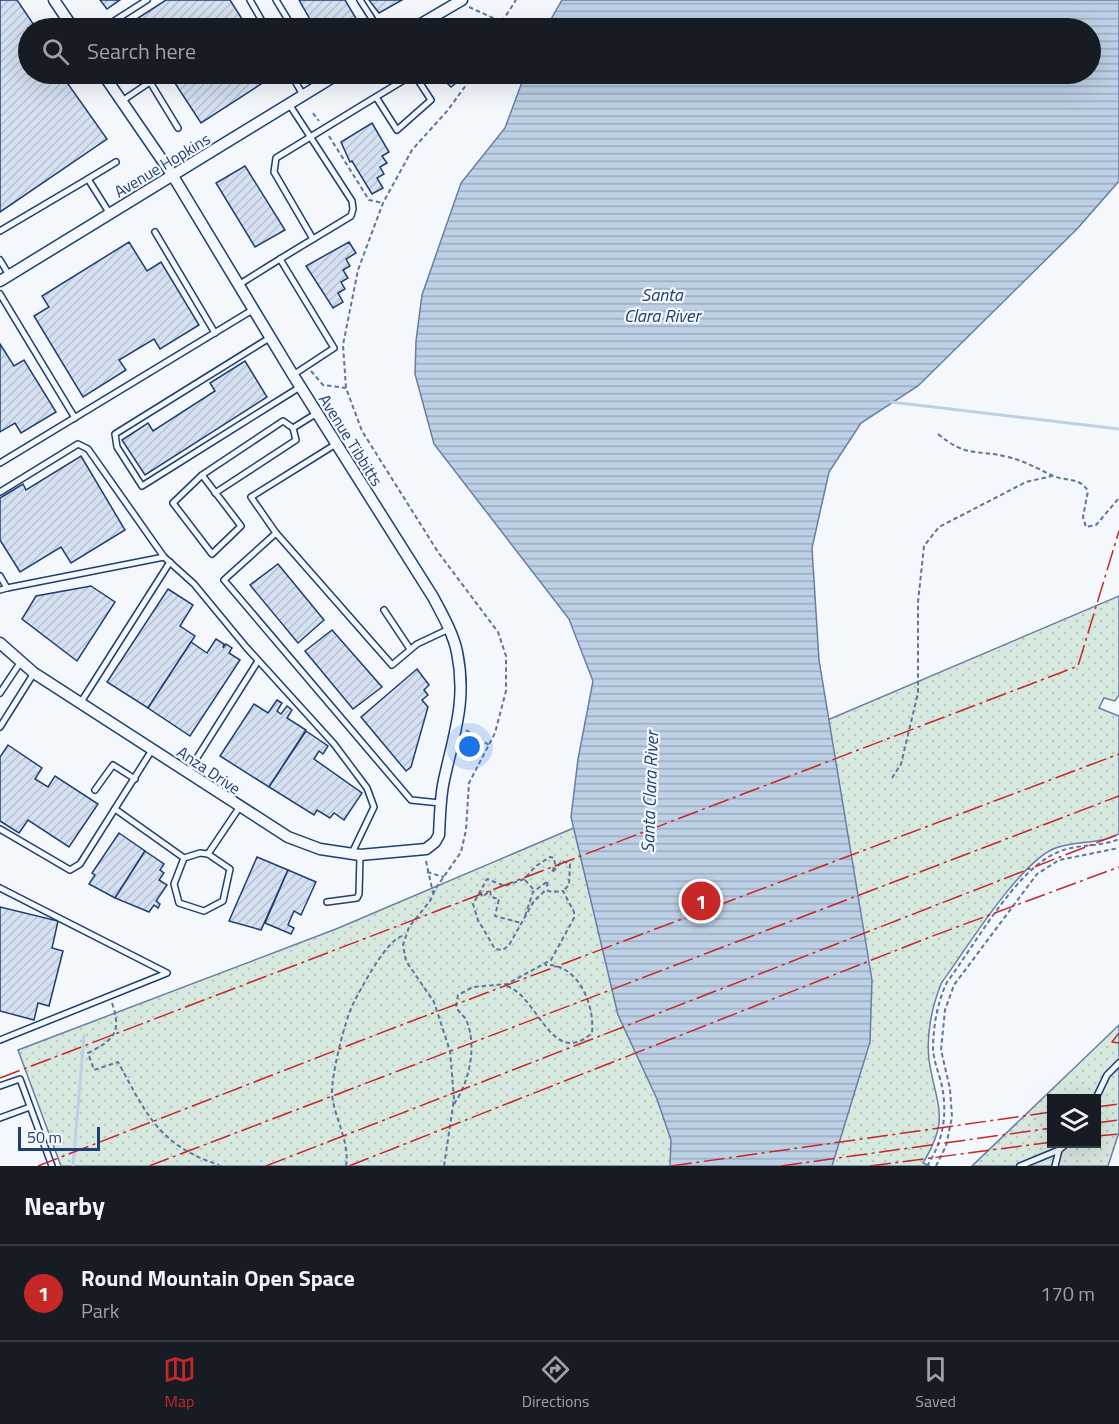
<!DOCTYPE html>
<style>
body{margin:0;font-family:"Titillium Web",sans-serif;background:#20242c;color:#f1f3f6}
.controls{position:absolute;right:18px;bottom:18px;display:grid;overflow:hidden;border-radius:0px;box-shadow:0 6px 24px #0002}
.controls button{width:54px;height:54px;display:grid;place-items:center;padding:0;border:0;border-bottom:2px solid #363941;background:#171b24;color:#f1f3f6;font:30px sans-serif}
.scale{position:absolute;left:18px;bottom:15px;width:82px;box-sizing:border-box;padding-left:6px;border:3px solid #1d3f73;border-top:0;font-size:16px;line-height:21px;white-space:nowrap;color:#1d3f73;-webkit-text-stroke:4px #f4f7fb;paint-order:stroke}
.you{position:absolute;left:470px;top:747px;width:21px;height:21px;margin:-15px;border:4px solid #fff;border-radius:50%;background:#1a73e8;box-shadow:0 0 0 9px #1a73e833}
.badge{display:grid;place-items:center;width:39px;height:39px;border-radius:50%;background:#c62828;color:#fff;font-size:20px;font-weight:700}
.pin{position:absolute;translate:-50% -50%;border:3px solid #fff;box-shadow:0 2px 6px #0006}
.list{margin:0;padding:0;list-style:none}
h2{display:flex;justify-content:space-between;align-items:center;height:78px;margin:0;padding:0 24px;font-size:26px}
h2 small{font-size:20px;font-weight:400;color:#9ea1a6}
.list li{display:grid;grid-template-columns:39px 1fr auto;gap:18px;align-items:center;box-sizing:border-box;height:96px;padding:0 24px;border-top:2px solid #363941}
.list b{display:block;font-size:22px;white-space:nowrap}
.list p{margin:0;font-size:20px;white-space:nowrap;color:#9ea1a6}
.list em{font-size:20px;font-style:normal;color:#9ea1a6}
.icon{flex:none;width:33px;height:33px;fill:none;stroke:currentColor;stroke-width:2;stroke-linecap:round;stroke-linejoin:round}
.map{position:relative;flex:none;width:1119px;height:1166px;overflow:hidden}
.search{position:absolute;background:#171b24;box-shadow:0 6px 24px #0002;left:18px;right:18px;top:18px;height:66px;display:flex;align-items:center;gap:15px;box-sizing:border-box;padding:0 21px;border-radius:33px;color:#9ea1a6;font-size:22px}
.sheet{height:174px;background:#171b24}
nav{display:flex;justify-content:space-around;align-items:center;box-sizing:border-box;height:84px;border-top:2px solid #363941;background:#171b24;font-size:16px;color:#9ea1a6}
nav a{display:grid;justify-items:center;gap:3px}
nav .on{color:#c62828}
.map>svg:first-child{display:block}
.park{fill:url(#park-dots);stroke:#687fa3;stroke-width:1.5;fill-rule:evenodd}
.water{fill:url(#water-rules);stroke:#687fa3;stroke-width:1.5}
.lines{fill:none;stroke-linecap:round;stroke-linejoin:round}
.stream{stroke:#bed0e5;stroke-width:3}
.building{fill:url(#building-hatch);stroke:#1d3f73;stroke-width:1.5}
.service-casing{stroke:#1d3f73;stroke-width:8}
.minor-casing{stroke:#1d3f73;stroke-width:13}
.path{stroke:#5e769c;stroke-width:2;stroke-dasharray:4.5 3;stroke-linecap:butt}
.service{stroke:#f4f7fb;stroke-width:5}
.minor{stroke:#f4f7fb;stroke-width:10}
.power{stroke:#c62828;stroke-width:1.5;stroke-dasharray:21 4.5 3 4.5;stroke-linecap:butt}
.labels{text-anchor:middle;stroke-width:4.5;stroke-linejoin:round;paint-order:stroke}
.street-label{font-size:16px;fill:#1d3f73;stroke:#f4f7fb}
.water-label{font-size:18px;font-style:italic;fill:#1d3f73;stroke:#f4f7fb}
</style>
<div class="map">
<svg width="1119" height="1166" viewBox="0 0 1119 1166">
<defs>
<pattern id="park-dots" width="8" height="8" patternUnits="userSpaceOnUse" patternTransform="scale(1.5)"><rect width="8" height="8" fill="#d7e8df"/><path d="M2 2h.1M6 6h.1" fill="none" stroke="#b8c8c3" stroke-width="1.8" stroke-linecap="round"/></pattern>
<pattern id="water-rules" width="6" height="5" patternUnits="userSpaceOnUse" patternTransform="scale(1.5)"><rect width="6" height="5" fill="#bed0e5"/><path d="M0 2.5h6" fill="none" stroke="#9aaabe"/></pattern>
<pattern id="building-hatch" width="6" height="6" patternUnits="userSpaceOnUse" patternTransform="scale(1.5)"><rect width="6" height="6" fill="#d5e0f0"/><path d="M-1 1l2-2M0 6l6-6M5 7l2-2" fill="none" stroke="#b6c1d1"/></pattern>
</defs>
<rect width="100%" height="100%" fill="#f4f7fb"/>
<!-- park -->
<g class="park">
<path d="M1119,596V695L1115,701L1104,698L1099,708L1119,716V834C1098,845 1074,840 1053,849C1017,866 967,948 942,982C932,1005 926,1035 929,1060C936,1106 951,1117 923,1163L930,1166H61L18,1050L336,929Z"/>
<path d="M1119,1025V1132L1108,1166H972ZM1052,1098H1096V1144H1052Z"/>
</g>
<!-- water -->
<polygon class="water" points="562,0 1119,0 1119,181 1078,228 918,386 861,423 829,472 812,548 819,660 872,980 870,1042 832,1166 670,1166 671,1140 657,1099 618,1015 571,817 578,759 593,681 569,619 434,444 415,374 416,341 422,295 461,183 505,128 525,74 1090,74 1090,28 546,28"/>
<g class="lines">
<!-- stream -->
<g class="stream">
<polyline points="891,402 1119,429"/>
<polyline points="73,1166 84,1036"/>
</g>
</g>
<!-- building -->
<g class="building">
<polygon points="0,0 17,0 36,28 28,28 28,74 61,74 107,139 0,212"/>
<polygon points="100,0 120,0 107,9"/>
<polygon points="166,0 230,0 244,22 234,28 140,28 135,20"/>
<polygon points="299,0 345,0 357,20 342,28 315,28"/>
<polygon points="369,0 402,0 379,13"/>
<polygon points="169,74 274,74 275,75 201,123"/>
<polygon points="438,74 463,74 465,76 451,87"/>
<polygon points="372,123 389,152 382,156 387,163 380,167 384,174 377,178 383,188 372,194 352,161 350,162 341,142"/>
<polygon points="245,166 285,230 255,247 216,183"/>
<polygon points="129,242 147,271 161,262 199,325 160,349 154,339 119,360 126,370 83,397 34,316 49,307 42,296"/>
<polygon points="349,242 356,253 346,259 350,266 343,270 348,278 341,282 345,289 338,293 343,302 333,308 306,266"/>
<polygon points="0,344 14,366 24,360 56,412 21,433 15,423 0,432"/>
<polygon points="245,361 267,397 145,475 122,440 148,423 153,431 215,391 210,383"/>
<polygon points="81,456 125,530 71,563 61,547 20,572 0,540 0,498 23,484 26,490"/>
<polygon points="278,564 324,620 298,643 250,585"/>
<polygon points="91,586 115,602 77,661 22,619 36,596"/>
<polygon points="168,589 193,605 180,626 195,636 148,708 107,682"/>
<polygon points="332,630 382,687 353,709 305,651"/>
<polygon points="216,639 224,644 223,648 226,644 232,648 229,653 240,660 190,736 148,708 191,642 207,653"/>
<polygon points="417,669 429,685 424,690 428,695 422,700 428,707 411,767 406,771 361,717"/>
<polygon points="277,700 282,703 277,711 281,714 287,706 292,710 287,718 306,730 269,787 220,756 254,704 268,713"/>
<polygon points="306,731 328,746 323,754 319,751 314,759 362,793 344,820 334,813 330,818 317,810 314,815 269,787"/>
<polygon points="8,745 42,768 35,779 48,787 55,776 98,804 69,847 28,820 19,833 0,821 0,757"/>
<polygon points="119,833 145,851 115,898 89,884 95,875 92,873"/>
<polygon points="145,851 164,864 160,870 164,873 159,880 167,885 156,901 160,904 158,908 154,905 149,912 115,898"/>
<polygon points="257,857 288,870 261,930 229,921"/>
<polygon points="288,870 316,882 301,915 294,911 288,925 294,928 291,934 265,923"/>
<polygon points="0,907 58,921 52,948 63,951 49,1006 38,1003 34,1020 0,1011"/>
</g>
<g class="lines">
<!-- service casing -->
<g class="service-casing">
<g id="service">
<polyline points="250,0 266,28"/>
<polyline points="276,0 293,28"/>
<polyline points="360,0 378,28"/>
<polyline points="103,28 147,0"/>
<polyline points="145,74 150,82"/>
<polyline points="291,74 303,95"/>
<polyline points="122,101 150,82 178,128"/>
<polyline points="88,179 116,162"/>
<polyline points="0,231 88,179 110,214"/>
<polyline points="155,232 215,333"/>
<path d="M313,239L274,172L276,158C322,130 367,102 414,74L431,100L397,130L376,97"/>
<polyline points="280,259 351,216 353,209 352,201 289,104"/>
<polyline points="0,260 9,275"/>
<polyline points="240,284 280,259 334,348 293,375"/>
<polyline points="0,294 75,418"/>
<polyline points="271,337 115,434 117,447 142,486 300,387"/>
<polyline points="293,428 317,413"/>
<polyline points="0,463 254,309"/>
<polyline points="202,475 241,526 212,554 173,503 202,475 283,421 293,428 296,440 215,493"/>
<polyline points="0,492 78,444 88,449 164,557 194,584 246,647 334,744 367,788 374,807 352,853"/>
<polyline points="276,533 251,497 336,444"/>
<polyline points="0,576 7,588 0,590"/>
<polyline points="7,588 164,557"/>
<polyline points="384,610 410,649"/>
<polyline points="0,693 20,663"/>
<polyline points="81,702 170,562"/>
<polyline points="0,727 34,673"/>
<polyline points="188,772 258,661"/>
<polyline points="95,790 113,765 135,779"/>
<polyline points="440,803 411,800 224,580 276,533 392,665 417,644 449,629"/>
<polyline points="115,809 184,858 174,884 179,903 204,911 223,901 230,869 208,854 239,808"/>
<polyline points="0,829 70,870 80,864 152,750"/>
<polyline points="184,858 200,853 208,854"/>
<polyline points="0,888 167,973 0,1040"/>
<polyline points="327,902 357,898 359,894 360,856"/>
<polyline points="0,1086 20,1079 52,1166"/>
<polyline points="1096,1098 1107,1075 1119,1063"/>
<polyline points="0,1118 30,1107"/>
<polyline points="1020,1166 1059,1150 1066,1144"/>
<polyline points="1055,1166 1059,1150"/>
</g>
</g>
<!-- minor casing -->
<g class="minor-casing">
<g id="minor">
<polyline points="54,0 73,28"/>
<polyline points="414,28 462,0"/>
<polyline points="0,281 338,74"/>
<path d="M0,643L34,673L288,837L320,849L360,855L426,849L435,842L439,835C440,817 440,798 444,780C454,734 467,701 457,652C453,633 442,614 433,597L293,375L173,176L103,74"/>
</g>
</g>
<!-- path -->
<g class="path">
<polyline points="469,7 502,22"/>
<polyline points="498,28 516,0"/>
<polyline points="313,113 319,121"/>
<polyline points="329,136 369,200 383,203"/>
<polyline points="311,371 323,385 346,388"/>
<path d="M938,434C967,458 976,449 1008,457C1024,461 1037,468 1051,475C1065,482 1079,476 1088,491L1083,517L1086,527L1096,525L1119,498"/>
<polyline points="466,730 489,745"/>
<polyline points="892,778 901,764 918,693 918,602 924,546 939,527 1026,482 1052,476"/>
<polyline points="426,861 433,893"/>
<polyline points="427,872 444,877"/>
<polyline points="525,880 535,891"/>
<polyline points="481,892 482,897 490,891 491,897 499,899 495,916 521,923"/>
<polyline points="525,916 533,892 548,881 546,889"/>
<path d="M507,986C539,997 551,1069 592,1033C595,1005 578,963 545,965"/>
<path d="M112,1003C122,1032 114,1040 88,1053L94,1070L118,1062C146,1113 158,1145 219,1165"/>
<path d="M454,1104C469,1083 477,1047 467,1022C465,1016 459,1013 456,1007L458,995L473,987L507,984L551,960L574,918V912L563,891L552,892L546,890L534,901L509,945L503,950L495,949L478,920L473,904L487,879L505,886L524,879L536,866L550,857L554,858L555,864L552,873L562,861L570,864L569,885L563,891"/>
<polyline points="212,1166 222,1166"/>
<path d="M346,1166C350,1141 334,1118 332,1094C331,1076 345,1020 353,1004C360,990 389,935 404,936"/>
<polyline points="444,1166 454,1099 450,1051 434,1002 406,961 403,945 409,927 430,901 436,888 461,852 466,830 469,783 495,733 506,691 506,656 498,632 438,552 362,431 346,388 343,345 358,270 383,203 412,150 448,110 474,74"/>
<path d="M927,1166C944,1140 948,1112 941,1082C938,1071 934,1061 933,1050C933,1028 937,1003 947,982C975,945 1015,871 1056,853C1076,843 1099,848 1119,839"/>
<polyline points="936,1166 946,1146 952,1117 950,1089 941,1050 945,1010 954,985 1037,874 1059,860 1119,848"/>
</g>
<!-- service -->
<use href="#service" class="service"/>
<!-- minor -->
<use href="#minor" class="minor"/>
<!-- power -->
<g class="power">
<polyline points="1119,1033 1112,1042 1119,1043"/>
<polyline points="0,1078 1078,666 1119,531"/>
<polyline points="1096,1107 1119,1104"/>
<polyline points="1096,1123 1119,1120"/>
<polyline points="1096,1136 1119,1134"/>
<polyline points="38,1166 396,1027 1119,754"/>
<polyline points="149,1166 1119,796"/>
<polyline points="266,1166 1119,834"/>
<polyline points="349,1166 930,937 1119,867"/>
<polyline points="671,1166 1052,1112"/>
<polyline points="781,1166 1052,1128"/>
<polyline points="870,1166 1052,1142"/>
</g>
</g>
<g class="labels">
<!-- street labels -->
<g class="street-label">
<text transform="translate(162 165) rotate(-31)" y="6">Avenue Hopkins</text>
<text transform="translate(351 440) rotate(58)" y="6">Avenue Tibbitts</text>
<text transform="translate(209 770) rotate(34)" y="6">Anza Drive</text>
</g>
<!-- water labels -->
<g class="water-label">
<text x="662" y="301">Santa<tspan x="662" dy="21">Clara River</tspan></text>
<text transform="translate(650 792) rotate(-88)" y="6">Santa Clara River</text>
</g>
</g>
</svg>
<div class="controls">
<button><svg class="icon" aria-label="layers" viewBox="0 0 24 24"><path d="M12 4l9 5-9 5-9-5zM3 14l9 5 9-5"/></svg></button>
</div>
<div class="scale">50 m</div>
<div class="you"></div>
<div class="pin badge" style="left:701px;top:901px">1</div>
<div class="search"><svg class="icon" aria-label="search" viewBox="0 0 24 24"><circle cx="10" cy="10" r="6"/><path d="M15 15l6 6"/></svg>Search here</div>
</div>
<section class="sheet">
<h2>Nearby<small></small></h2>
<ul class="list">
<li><span class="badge">1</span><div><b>Round Mountain Open Space</b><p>Park</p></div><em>170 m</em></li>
</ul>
</section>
<nav>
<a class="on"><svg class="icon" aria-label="map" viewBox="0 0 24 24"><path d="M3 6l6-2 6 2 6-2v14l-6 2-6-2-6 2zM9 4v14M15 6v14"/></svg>Map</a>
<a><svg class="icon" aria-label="directions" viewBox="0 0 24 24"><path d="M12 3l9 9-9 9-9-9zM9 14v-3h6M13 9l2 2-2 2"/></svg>Directions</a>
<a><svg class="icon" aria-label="saved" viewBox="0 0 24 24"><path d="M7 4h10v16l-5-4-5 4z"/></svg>Saved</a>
</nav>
